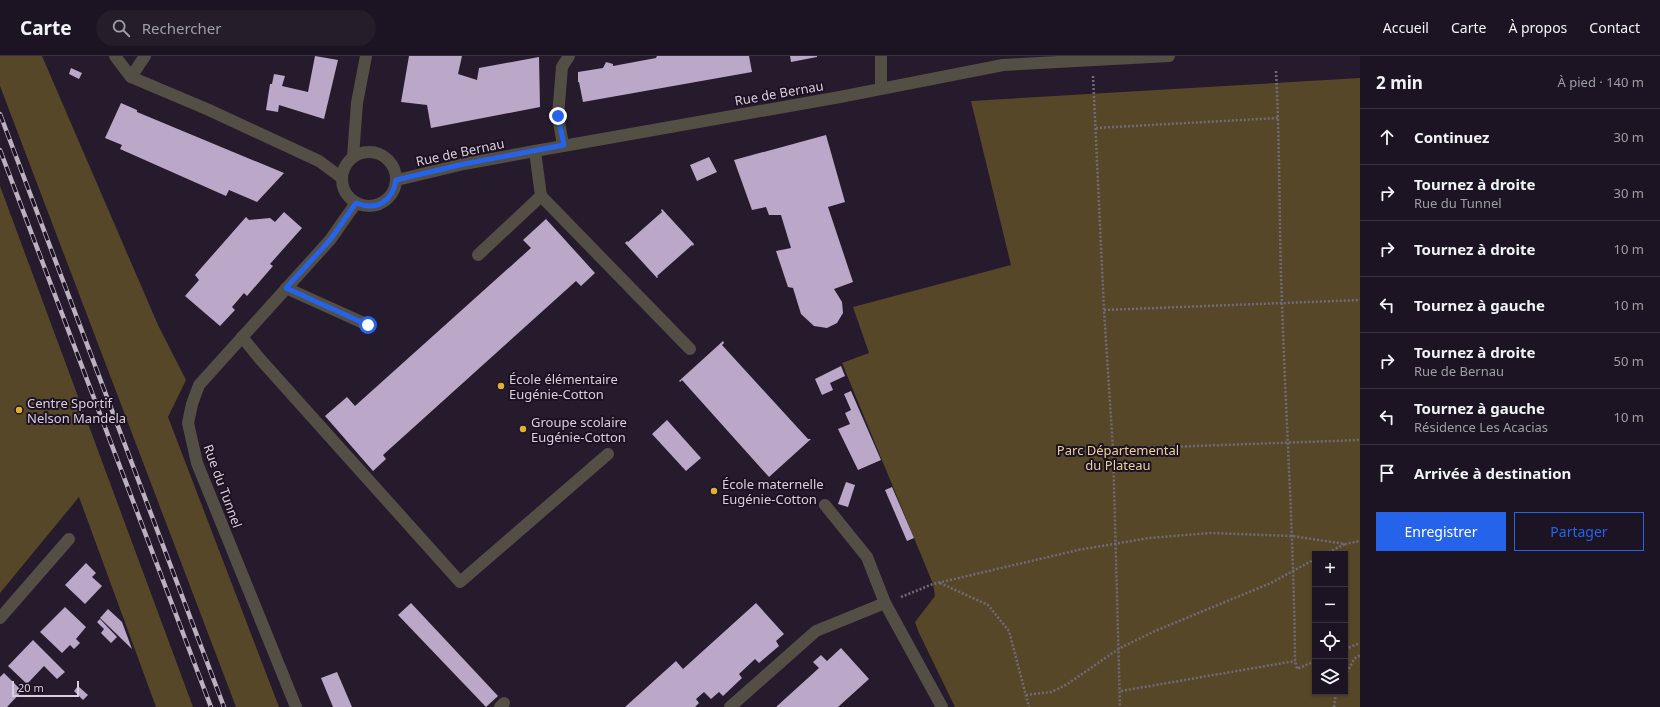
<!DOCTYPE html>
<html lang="fr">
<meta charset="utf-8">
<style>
body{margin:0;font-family:"Noto Sans",sans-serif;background:#251d2a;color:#f1f3f6}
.controls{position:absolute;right:12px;bottom:12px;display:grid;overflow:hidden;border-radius:0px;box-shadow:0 1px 3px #0004}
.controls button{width:36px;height:36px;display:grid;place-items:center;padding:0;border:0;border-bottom:1px solid #3a3340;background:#1c1422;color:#f1f3f6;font:20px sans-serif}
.scale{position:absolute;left:12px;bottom:10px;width:67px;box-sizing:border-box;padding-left:4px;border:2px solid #d7d0dc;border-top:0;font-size:11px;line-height:14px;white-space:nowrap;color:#d7d0dc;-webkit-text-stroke:3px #1d1223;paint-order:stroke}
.stop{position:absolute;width:12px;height:12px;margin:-9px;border:3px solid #2563eb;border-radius:50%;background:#fff}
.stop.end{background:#2563eb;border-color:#fff;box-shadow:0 1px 4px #0008}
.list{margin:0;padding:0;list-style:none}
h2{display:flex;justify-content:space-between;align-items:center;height:52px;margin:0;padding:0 16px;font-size:17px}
h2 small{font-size:13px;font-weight:400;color:#a09ea5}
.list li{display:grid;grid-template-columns:26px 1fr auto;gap:12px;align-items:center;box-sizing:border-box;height:56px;padding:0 16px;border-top:1px solid #3a3340}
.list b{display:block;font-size:15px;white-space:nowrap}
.list p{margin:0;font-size:13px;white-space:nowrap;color:#a09ea5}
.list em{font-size:13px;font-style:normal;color:#a09ea5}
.actions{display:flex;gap:8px;padding:12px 16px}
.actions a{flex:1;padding:9px 0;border:1px solid #2563eb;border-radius:0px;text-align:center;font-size:14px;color:#2563eb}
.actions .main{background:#2563eb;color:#fff}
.icon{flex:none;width:22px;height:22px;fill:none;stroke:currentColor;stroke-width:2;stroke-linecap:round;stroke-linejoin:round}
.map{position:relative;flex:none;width:1360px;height:651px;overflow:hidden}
header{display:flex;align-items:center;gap:24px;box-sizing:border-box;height:56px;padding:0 20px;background:#1c1422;border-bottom:1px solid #3a3340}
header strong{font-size:19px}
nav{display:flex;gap:22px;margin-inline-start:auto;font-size:14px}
.search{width:280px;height:36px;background:#251d2a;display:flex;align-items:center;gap:10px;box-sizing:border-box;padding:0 14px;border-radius:22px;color:#a09ea5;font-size:15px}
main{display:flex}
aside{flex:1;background:#1c1422}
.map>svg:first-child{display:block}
.green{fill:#554728;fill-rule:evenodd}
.building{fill:#bba7c7}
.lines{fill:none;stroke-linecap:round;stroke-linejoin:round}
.path{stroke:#736a79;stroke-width:2.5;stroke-dasharray:2 2;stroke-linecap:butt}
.minor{stroke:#534f45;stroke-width:12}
.rail-casing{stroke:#bab2bf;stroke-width:4.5}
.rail{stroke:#1d1223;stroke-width:3;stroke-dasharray:9;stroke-linecap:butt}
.route{stroke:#2563eb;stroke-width:5}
.poi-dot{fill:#e0b034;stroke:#1d1223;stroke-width:1.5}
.labels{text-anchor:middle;stroke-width:4;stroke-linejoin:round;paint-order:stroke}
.street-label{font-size:13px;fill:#d7d0dc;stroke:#1d1223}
.poi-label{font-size:13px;fill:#d7d0dc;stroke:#1d1223;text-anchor:start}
.park-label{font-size:13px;fill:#ecd197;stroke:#1d1223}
</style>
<header>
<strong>Carte</strong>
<div class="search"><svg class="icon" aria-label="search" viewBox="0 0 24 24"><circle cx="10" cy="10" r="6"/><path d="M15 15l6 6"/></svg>Rechercher</div>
<nav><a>Accueil</a><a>Carte</a><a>À propos</a><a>Contact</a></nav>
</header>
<main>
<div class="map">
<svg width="1360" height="651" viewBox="0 0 1360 651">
<rect width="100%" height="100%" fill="#261b2d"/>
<!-- green -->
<g class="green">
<polygon points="0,0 42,0 158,269 186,324 168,361 279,651 236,651 0,30"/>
<path d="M1360,22V651H955L919,577L915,566L935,540L933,528L842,307L869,297L853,251L1011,209L971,45ZM1315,498H1345V636H1315Z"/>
<polygon points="0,130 193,651 156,651 79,441 0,537"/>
</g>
<!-- building -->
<g class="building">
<polygon points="315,0 338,4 324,63 279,49 278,56 266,54 270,28 272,28 274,18 285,20 282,30 308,36"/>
<polygon points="409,0 462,0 458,18 477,24 479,12 539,1 540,51 431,72 427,49 401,46"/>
<polygon points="657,0 749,0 752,16 583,46 579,26 578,26 578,16 603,12 606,6 613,8 613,10 656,2"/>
<polygon points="790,0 817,0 817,1 791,6"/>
<polygon points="71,12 82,17 79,23 69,18"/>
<polygon points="121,47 137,54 137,56 284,117 257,146 229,134 226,140 120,93 122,89 105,82"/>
<polygon points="826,79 845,146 828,151 853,226 834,233 842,246 843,257 837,267 827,272 814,270 801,258 793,232 788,231 776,195 791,192 781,159 769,159 766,151 752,154 734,104"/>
<polygon points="709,101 717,116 697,125 690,109"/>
<polygon points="662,153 694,188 693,190 692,189 657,220 658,221 657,222 625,187 627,185 628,186 662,156 661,154"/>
<polygon points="284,156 302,172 270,208 273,210 247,240 244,237 232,251 235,254 220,270 185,240 199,224 195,219 246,161 249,164 270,162 275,166"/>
<polygon points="546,163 595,217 581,230 576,225 383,399 386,403 373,415 325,360 347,341 355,350 531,192 523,184"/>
<polygon points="723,285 724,287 722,289 808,383 811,383 769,421 682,324 680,326 679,325"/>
<polygon points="841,310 845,320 830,327 833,334 822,339 815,323"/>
<polygon points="851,335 881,404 858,414 838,373 850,368 845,357 851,354 844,338"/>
<polygon points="667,364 701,402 686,415 652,378"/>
<polygon points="846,426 855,429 848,451 838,448"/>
<polygon points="892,431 914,482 907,485 885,434"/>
<polygon points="86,507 96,517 92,521 102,530 85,548 65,529"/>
<polygon points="411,547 498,640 486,651 398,559"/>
<polygon points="756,547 784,578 776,585 779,590 759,607 755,603 739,618 742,622 723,640 719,636 711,643 704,636 696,643 699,647 695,651 625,651 676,605 683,613"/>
<polygon points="65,551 86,571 76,583 80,587 74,593 70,589 62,597 40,576"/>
<polygon points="108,553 122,566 132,593 100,562"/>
<polygon points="100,563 117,581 111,587 101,577 104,573 97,566"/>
<polygon points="33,584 65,616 57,623 44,610 27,628 8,610"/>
<polygon points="841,592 869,623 838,651 776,651 819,612 813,606 821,599 827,605"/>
<polygon points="337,616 352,651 333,651 321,622"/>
<polygon points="4,617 22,635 7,651 0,651 0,621"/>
<polygon points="78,630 88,639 83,644 74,635"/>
</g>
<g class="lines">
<!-- path -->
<g class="path">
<path d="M1276,15C1280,93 1279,171 1282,248C1286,367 1294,486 1295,605L1297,613L1315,605"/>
<polyline points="1093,20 1104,254 1113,393 1120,651"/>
<polyline points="1096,72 1278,62"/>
<polyline points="1104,254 1360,244"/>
<polyline points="1113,393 1360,384"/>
<polyline points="1325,498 1345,488"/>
<polyline points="940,527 988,549 1009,575 1029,651"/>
<polyline points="901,541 933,528 1078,494 1149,482 1210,477 1292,480 1345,488 1360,485"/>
<polyline points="1345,593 1360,587"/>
<polyline points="1345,620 1354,603 1360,599"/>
<polyline points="1121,635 1295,605"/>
<polyline points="1026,639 1051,636 1066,629 1120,592 1155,575 1271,527 1315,503"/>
<polyline points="1334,651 1336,636"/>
</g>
<!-- minor -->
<g class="minor">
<polyline points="115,0 131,21 209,54 319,105 342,122"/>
<polyline points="131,21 145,0"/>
<polyline points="881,32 881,0"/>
<polyline points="563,89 558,60 562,11 569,0"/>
<polyline points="535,95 541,140 690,293"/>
<circle cx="369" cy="123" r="27"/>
<polyline points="353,101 357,47 366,0"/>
<polyline points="397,124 464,108 535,95 840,41 1003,9 1169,0"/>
<polyline points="478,199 541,140"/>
<polyline points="286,232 368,269"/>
<polyline points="242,281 260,303 460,526 608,398"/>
<polyline points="825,449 867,501 885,547 942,651"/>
<polyline points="0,562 69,483"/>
<polyline points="296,651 197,407 188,367 192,348 199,329 330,184 356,147"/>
<polyline points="500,651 504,647"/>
<polyline points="730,651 816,575 885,547"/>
</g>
<!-- rail casing -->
<g class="rail-casing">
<g id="rail">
<polyline points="0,58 224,651"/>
<polyline points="0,94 211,651"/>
</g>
</g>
<!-- rail -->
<use href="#rail" class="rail"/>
</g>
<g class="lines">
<!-- route -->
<path class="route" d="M368,269L286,232L330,184L356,147C377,155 392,146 396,124L464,108L564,89L558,60"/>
</g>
<!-- markers -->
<g class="poi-dot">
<circle cx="501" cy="330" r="4"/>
<circle cx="19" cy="354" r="4"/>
<circle cx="523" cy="373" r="4"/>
<circle cx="714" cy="435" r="4"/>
</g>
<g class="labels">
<!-- street labels -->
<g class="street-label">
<text transform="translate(779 37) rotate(-10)" y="5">Rue de Bernau</text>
<text transform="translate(460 96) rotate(-12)" y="5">Rue de Bernau</text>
<text transform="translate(223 430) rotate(70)" y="5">Rue du Tunnel</text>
</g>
<!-- poi labels -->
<g class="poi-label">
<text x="509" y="328">École élémentaire<tspan x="509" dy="15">Eugénie-Cotton</tspan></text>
<text x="27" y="352">Centre Sportif<tspan x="27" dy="15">Nelson Mandela</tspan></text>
<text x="531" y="371">Groupe scolaire<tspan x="531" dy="15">Eugénie-Cotton</tspan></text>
<text x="722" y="433">École maternelle<tspan x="722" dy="15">Eugénie-Cotton</tspan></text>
</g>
<!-- park labels -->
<g class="park-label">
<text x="1118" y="399">Parc Départemental<tspan x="1118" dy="15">du Plateau</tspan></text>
</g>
</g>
</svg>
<div class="controls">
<button>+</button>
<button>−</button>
<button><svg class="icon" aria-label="locate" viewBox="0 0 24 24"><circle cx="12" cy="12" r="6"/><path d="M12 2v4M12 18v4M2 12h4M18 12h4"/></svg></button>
<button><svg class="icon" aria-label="layers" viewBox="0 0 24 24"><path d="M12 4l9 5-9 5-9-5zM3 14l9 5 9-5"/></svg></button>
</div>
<div class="scale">20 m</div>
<div class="stop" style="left:368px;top:269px"></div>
<div class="stop end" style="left:558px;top:60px"></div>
</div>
<aside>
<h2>2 min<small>À pied · 140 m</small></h2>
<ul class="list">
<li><svg class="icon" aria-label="ahead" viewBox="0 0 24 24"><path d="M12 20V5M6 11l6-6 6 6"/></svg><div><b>Continuez</b></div><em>30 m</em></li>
<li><svg class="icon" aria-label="right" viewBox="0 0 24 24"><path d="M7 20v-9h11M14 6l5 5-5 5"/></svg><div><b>Tournez à droite</b><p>Rue du Tunnel</p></div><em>30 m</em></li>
<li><svg class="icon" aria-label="right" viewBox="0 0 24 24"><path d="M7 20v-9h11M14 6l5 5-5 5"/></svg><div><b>Tournez à droite</b></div><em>10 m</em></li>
<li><svg class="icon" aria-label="left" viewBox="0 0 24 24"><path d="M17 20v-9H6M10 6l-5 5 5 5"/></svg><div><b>Tournez à gauche</b></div><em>10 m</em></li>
<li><svg class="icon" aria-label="right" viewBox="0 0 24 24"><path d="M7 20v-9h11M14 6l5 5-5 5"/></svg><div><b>Tournez à droite</b><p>Rue de Bernau</p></div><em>50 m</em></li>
<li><svg class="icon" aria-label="left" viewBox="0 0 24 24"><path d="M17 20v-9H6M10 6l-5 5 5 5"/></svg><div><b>Tournez à gauche</b><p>Résidence Les Acacias</p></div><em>10 m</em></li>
<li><svg class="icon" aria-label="arrive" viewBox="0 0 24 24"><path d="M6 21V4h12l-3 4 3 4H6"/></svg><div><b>Arrivée à destination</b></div></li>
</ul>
<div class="actions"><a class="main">Enregistrer</a><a>Partager</a></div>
</aside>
</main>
